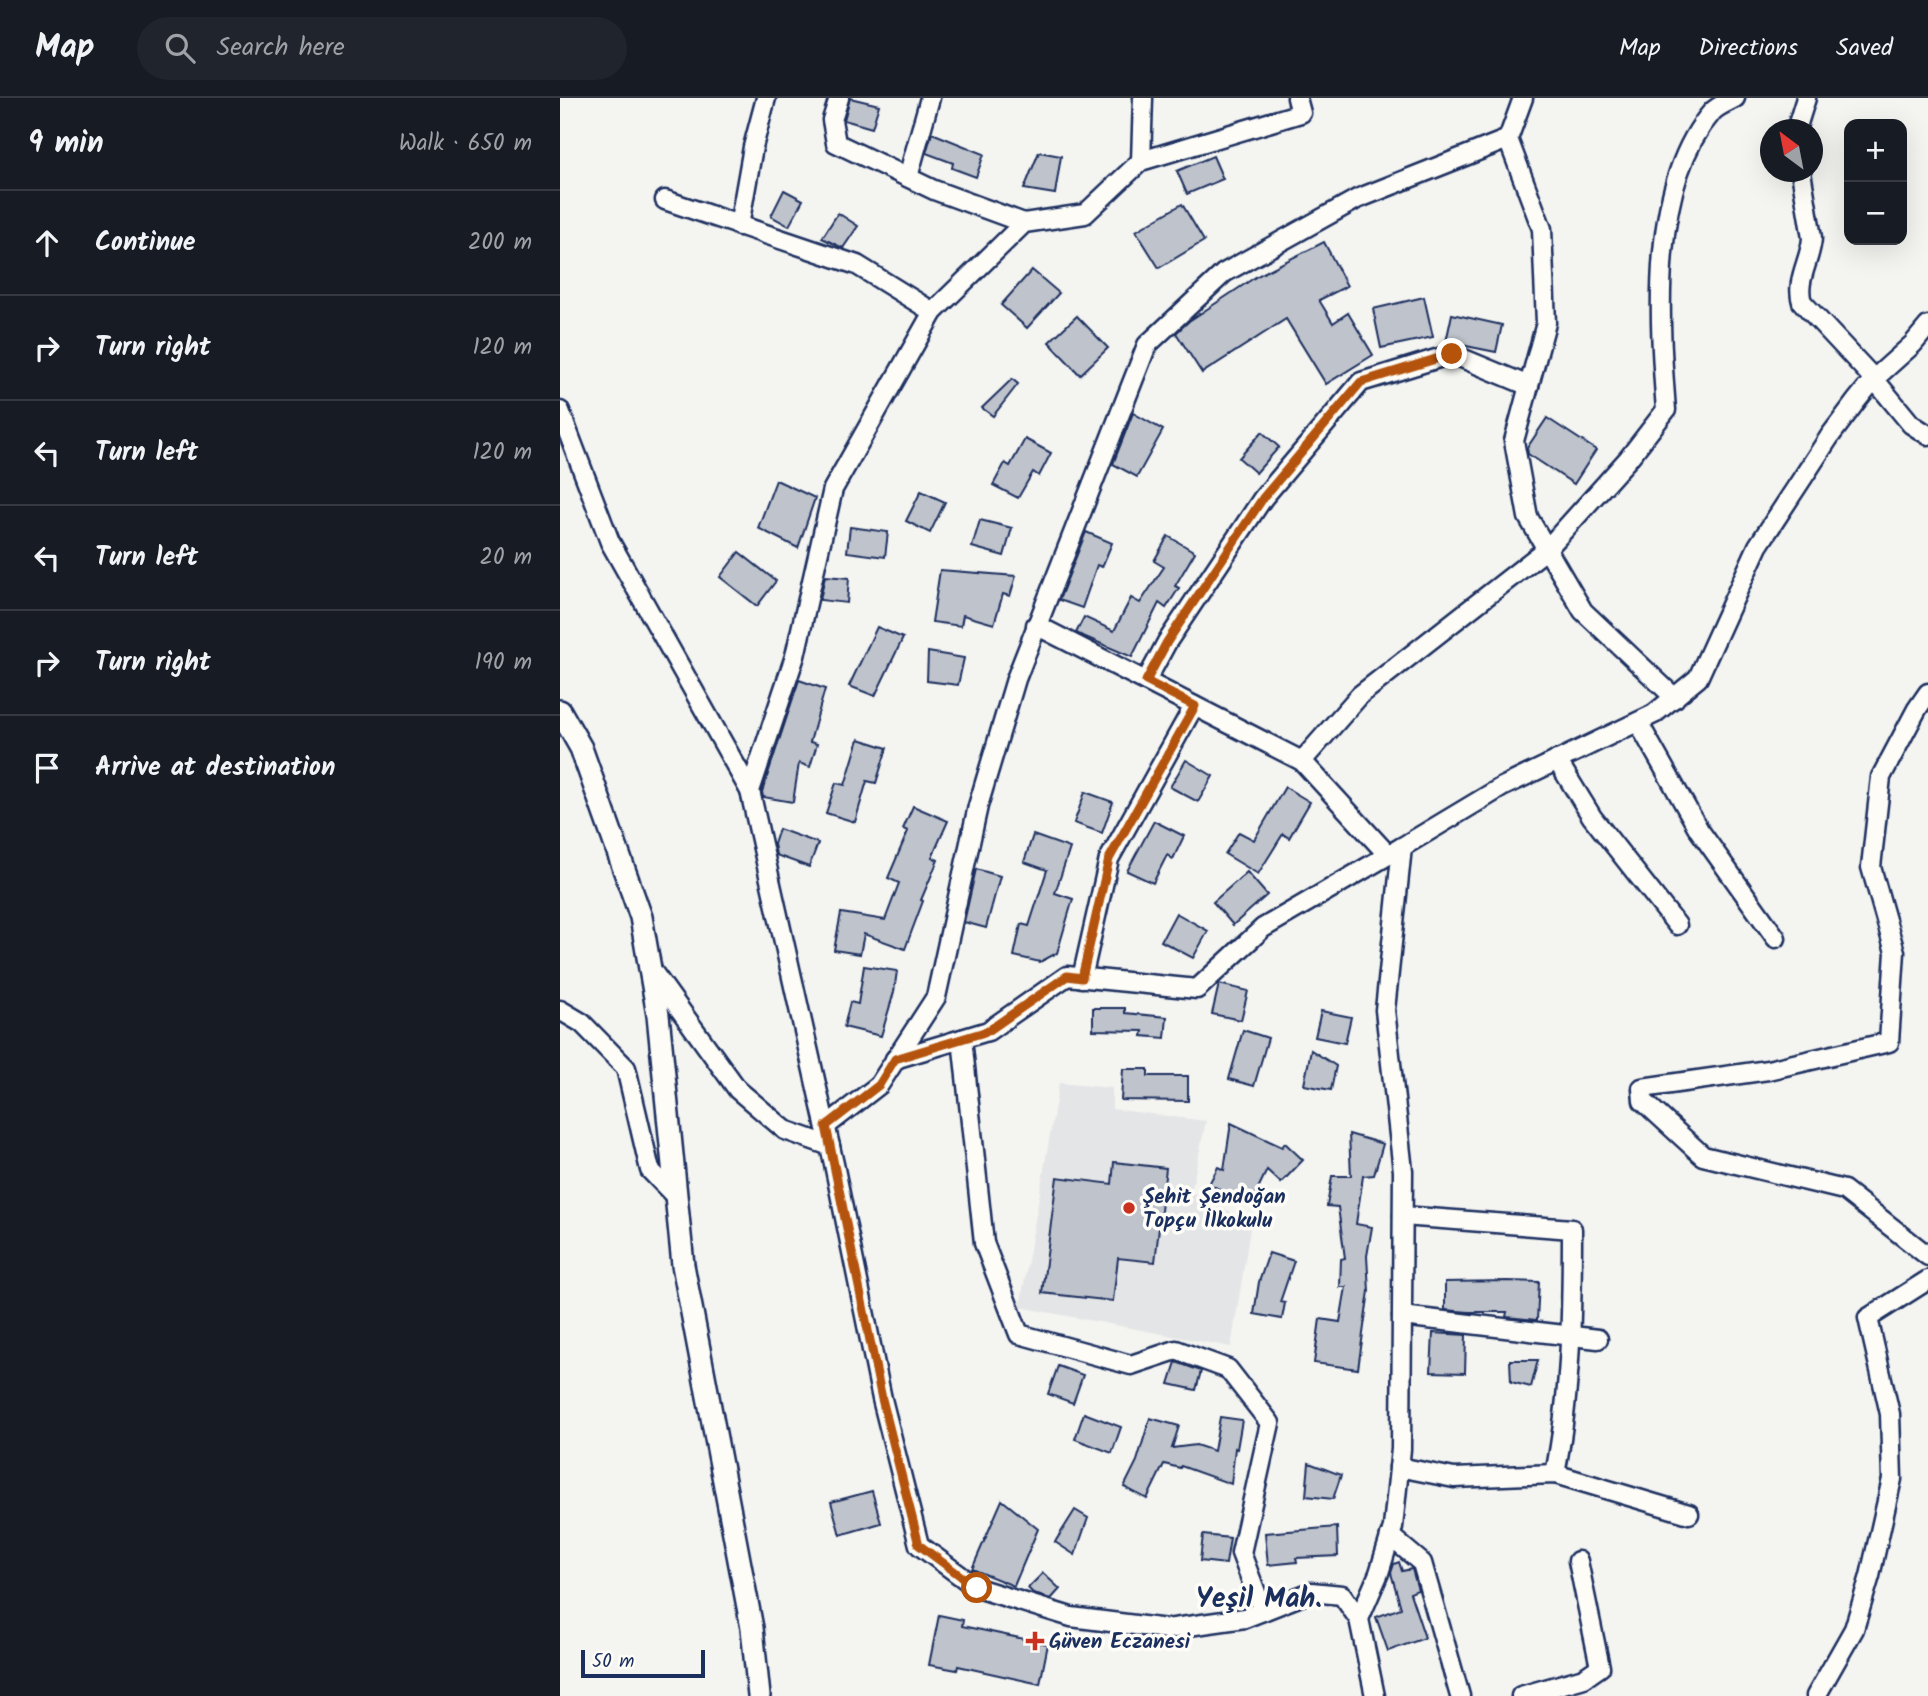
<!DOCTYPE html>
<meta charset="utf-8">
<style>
body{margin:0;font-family:Kalam,sans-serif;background:#20242c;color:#f1f3f6}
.controls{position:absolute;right:21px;top:21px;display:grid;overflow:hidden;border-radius:14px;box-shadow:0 7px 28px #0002}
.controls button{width:63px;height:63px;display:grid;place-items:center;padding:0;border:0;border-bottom:2px solid #363941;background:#171b24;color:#f1f3f6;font:35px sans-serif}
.compass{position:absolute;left:1200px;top:21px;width:63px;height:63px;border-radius:50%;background:#171b24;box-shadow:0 7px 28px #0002;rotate:328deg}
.scale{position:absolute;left:21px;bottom:18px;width:124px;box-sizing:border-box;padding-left:7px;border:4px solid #1b2f5e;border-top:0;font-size:19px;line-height:24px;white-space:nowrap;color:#1b2f5e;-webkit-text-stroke:5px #fdfcf7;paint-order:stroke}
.stop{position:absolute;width:21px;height:21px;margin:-16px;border:5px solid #b45309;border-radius:50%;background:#fff}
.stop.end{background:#b45309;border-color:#fff;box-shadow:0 2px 7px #0008}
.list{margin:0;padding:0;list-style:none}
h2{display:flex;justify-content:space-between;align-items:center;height:91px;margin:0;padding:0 28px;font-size:30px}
h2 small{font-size:23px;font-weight:400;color:#9ea1a6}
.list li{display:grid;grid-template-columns:46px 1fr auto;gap:21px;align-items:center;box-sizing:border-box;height:105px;padding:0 28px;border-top:2px solid #363941}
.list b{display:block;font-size:26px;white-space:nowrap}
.list em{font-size:23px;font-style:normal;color:#9ea1a6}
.icon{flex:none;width:38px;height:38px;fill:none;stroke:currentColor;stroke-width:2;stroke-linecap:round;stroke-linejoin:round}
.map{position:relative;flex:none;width:1368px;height:1598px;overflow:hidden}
header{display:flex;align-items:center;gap:42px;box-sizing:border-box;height:98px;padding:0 35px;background:#171b24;border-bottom:2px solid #363941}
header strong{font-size:33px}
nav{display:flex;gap:38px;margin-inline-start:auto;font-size:24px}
.search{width:490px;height:63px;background:#20242c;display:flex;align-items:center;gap:18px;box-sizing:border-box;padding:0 24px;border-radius:38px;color:#9ea1a6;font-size:26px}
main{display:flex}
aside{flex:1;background:#171b24}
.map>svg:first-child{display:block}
.built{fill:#e4e5e6}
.building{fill:#bfc3cc;stroke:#1b2f5e;stroke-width:2}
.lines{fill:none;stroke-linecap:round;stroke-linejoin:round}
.minor-casing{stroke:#1b2f5e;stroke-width:23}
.tertiary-casing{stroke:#1b2f5e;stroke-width:26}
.minor{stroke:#fdfcf7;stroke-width:18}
.tertiary{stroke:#fdfcf7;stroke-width:21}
.route{stroke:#b45309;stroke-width:9}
.poi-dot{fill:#c8321e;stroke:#fdfcf7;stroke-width:2.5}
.labels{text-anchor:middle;stroke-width:7;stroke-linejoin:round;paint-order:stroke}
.poi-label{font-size:21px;font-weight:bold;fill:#1b2f5e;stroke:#fdfcf7;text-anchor:start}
.district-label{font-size:28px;font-weight:bold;fill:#1b2f5e;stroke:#fdfcf7}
</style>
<header>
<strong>Map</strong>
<div class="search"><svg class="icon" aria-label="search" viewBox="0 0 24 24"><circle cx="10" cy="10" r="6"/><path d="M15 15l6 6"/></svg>Search here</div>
<nav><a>Map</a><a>Directions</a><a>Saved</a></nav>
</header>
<main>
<aside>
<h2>9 min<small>Walk · 650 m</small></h2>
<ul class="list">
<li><svg class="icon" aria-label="ahead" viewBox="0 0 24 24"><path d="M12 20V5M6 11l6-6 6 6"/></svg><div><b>Continue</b></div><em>200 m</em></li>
<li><svg class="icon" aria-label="right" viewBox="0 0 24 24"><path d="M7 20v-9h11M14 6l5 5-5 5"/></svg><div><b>Turn right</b></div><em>120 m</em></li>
<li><svg class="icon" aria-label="left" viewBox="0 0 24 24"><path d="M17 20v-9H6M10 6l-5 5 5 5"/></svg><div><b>Turn left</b></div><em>120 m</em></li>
<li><svg class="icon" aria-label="left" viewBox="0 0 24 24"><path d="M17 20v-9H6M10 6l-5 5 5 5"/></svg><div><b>Turn left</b></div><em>20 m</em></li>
<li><svg class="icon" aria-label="right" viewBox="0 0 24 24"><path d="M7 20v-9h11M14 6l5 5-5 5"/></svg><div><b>Turn right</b></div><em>190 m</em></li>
<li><svg class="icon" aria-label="arrive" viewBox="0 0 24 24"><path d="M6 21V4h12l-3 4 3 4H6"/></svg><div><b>Arrive at destination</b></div></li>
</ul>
</aside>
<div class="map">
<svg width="1368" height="1598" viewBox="0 0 1368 1598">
<rect width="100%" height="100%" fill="#f4f4f1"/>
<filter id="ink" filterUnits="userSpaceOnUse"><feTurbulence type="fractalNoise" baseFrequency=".0143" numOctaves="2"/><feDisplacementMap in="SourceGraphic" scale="14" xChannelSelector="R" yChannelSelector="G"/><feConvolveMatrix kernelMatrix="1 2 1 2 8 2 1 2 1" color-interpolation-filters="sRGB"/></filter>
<g filter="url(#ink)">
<!-- built -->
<polygon class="built" points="499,985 552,990 552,1011 646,1023 631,1094 691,1125 671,1249 460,1209"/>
<!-- building -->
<g class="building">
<polygon points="290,0 319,7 312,30 284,22"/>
<polygon points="372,35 424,56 416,79 392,70 393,65 366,55"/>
<polygon points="479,54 501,58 495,96 464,91"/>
<polygon points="653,58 663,81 627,96 617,73"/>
<polygon points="224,92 243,102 229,128 211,118"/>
<polygon points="622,106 644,143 599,170 576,133"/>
<polygon points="278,115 298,128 283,150 262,140"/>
<polygon points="764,144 787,188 759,202 773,225 788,215 813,257 766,286 726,221 642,275 616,235 629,223 697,178"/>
<polygon points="472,172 499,195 467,230 441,207"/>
<polygon points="864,199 873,239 821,250 813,211"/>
<polygon points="892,216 942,227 936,254 886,244"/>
<polygon points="517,218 548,250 520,277 489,244"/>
<polygon points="452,281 458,286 433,318 422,310"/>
<polygon points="573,315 603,332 577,379 553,366"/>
<polygon points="987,320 1036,352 1014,386 968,356 967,350"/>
<polygon points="702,334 719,349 696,375 679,360"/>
<polygon points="465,341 491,355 479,378 473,374 458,400 433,387 445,365 450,368"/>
<polygon points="216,382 255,400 238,450 198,430"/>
<polygon points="361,393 385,404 370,435 346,423"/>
<polygon points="420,422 452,430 444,458 412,449"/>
<polygon points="290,429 328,434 325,459 287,454"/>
<polygon points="526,434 552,445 542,469 537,467 522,510 499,502"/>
<polygon points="608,438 635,454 615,488 619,490 606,510 599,505 572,559 516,535 524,519 554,533 571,500 580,505 604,469 594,463"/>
<polygon points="179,454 216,483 197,508 160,479"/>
<polygon points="380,472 456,478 450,498 443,496 434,526 403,517 401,528 372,524"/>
<polygon points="265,478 289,480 287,505 260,502"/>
<polygon points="317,529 343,540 315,598 289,588"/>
<polygon points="368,554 404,560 398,587 367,583"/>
<polygon points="239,582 265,591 250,644 257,646 250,669 239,665 233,704 203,699 202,694"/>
<polygon points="299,641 327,650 316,685 307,683 295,724 266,715 276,685 285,687"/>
<polygon points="626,662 653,678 638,704 610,689"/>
<polygon points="725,689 750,704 729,740 723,736 698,776 665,756 679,734 694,742"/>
<polygon points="525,694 553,704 542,735 514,725"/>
<polygon points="353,708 388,723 372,759 378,762 361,802 363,803 345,851 304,836 300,856 274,852 281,815 325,822 339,785 328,780 348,733 343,731"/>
<polygon points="594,723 624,738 613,761 607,757 593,785 567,773"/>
<polygon points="219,731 258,745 249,769 216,757 214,746"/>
<polygon points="473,737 510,750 495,795 513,801 497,855 480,864 454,858 461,826 469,828 487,772 464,764"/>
<polygon points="416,771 440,778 426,830 404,824"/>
<polygon points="687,774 707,797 673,827 653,804"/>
<polygon points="616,815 648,833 633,860 601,843"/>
<polygon points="304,868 337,873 334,894 321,938 284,929 290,904 298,906"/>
<polygon points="659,886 688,893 681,922 652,916"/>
<polygon points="533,910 565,910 565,915 607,919 605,940 582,938 583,933 533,932"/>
<polygon points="761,913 791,919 785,945 755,939"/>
<polygon points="683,932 708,940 694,988 669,981"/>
<polygon points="751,952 776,968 771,992 744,987"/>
<polygon points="563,971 588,971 588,978 628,978 628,1003 561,1002"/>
<polygon points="671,1025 722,1049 725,1045 743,1062 721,1085 707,1072 690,1107 649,1086 658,1069 664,1072"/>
<polygon points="789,1036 823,1046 814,1077 803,1078 796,1126 812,1129 807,1158 809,1193 798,1271 754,1265 760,1221 780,1224 786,1189 780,1189 781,1161 785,1160 778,1109 767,1108 772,1078 791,1078"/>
<polygon points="554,1064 606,1070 595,1164 558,1160 553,1203 482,1195 497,1079 552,1086"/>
<polygon points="709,1155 734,1163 720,1204 725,1205 722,1221 694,1216 699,1184"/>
<polygon points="947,1183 979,1184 977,1222 946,1219 947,1214 909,1214 885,1212 885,1184"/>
<polygon points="873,1235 906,1237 905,1275 871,1274"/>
<polygon points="950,1262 978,1262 971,1289 951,1284"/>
<polygon points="616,1264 641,1273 636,1292 609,1286"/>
<polygon points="498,1268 523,1277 513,1305 488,1296"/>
<polygon points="524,1315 561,1329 552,1355 515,1341"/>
<polygon points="660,1319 682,1322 677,1351 675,1350 671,1386 621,1368 620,1370 604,1366 587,1401 564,1389 577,1363 590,1320 619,1328 612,1350 636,1347 654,1353"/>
<polygon points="749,1365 781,1377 773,1401 746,1398"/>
<polygon points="312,1393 321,1425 280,1437 271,1404"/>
<polygon points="442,1402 478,1431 454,1488 412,1471"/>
<polygon points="515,1412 528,1420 515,1457 495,1444"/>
<polygon points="777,1429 778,1458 736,1460 737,1464 708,1467 705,1435"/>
<polygon points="643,1437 670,1440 666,1466 640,1463"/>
<polygon points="839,1464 842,1473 852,1471 858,1492 850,1495 865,1540 828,1553 816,1519 841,1510 831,1475 834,1466"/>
<polygon points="483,1475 500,1491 491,1501 474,1496 468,1490"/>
<polygon points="379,1517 403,1522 402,1528 488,1546 480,1586 398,1568 397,1572 369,1567"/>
</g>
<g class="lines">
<!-- minor casing -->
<g class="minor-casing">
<g id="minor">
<polyline points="279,0 272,22 276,45 374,92 464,125"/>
<polyline points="963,0 948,41 982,131 986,225 954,343 968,419 1023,513 1115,600"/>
<polyline points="1236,32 1246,0"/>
<polyline points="581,63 583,0"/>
<path d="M1241,74L1252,140C1251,161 1235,183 1242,204L1314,281L1351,326L1368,337"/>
<polyline points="348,79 370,0"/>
<polyline points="105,102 297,167 373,214"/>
<polyline points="179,128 193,49 206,0"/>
<polyline points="0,313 50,444 190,693 274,1066 322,1301 359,1447 417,1490 511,1519 607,1531 685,1520 751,1494 782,1497 799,1521"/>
<polyline points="476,527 742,663 828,757"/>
<polyline points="586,583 607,544 703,400 801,284 892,256 969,288"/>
<polyline points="1368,595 1357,611 1321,679 1311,769 1335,854 1329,944 1208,972 1082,990 1083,1003 1143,1058 1284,1092 1368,1158"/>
<polyline points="1078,624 1139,732 1216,840"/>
<polyline points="997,662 1032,719 1117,827"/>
<path d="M742,663L800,597L987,451L1068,361L1106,312C1099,223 1089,87 1152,14C1157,8 1168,4 1175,0"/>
<polyline points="190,693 235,558 273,391 373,214 464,125 525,116 581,63 741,15 737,0"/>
<polyline points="90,870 178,992 225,1032 270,1048"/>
<polyline points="522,880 549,761 634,608"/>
<polyline points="0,912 22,925 66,970 90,1072 117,1100"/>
<polyline points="402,941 424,1145 459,1236 571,1267 616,1252 668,1271 710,1325 681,1455 703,1513"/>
<polyline points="335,961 428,933 507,878 637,891 703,830 842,749"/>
<polyline points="266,1028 319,987 376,899 418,708 456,581 587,247 664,175 797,101 948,41"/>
<path d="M843,1118L1012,1131C1012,1213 1011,1295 995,1376"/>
<polyline points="842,1218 1038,1241"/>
<polyline points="839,1369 894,1380 995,1376 1129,1416"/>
<polyline points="830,1438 862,1465 900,1598"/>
<polyline points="815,1598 799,1521 819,1475 833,1429 841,1351 843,1073 825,912 842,749 942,689 1094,616 1138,580 1198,448 1270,338 1297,302 1314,281 1353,246 1368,228"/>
<polyline points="961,1598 1024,1580 1040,1569 1018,1463"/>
<polyline points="1256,1598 1294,1531 1310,1478 1332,1381 1330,1316 1308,1220 1368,1182"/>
</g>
</g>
<!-- tertiary casing -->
<g class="tertiary-casing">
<polyline id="tertiary" points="0,613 21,650 81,819 98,917 123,1167 192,1530 199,1598"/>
</g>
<!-- minor -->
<use href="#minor" class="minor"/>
<!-- tertiary -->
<use href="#tertiary" class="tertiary"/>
</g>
</g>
<g class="lines" filter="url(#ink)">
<!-- route -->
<polyline class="route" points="417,1490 359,1447 322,1301 266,1028 319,987 335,961 428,933 507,878 522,880 549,761 635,608 586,583 607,544 703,400 801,284 892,256"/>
</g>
<!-- markers -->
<g class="poi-dot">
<circle cx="569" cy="1110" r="7"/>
<path d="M471.5 1532.5h7v7h7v7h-7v7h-7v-7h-7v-7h7z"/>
</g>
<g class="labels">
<!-- poi labels -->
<g class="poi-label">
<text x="583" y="1105">Şehit Şendoğan<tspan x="583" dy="24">Topçu İlkokulu</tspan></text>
<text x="489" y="1550">Güven Eczanesi</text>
</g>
<!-- district labels -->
<g class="district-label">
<text x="699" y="1509">Yeşil Mah.</text>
</g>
</g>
</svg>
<div class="controls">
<button>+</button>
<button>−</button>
</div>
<svg class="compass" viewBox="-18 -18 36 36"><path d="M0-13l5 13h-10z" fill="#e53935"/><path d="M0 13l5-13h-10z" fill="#9ea1a6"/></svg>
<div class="scale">50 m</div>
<div class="stop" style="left:417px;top:1490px"></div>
<div class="stop end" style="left:892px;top:256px"></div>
</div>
</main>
